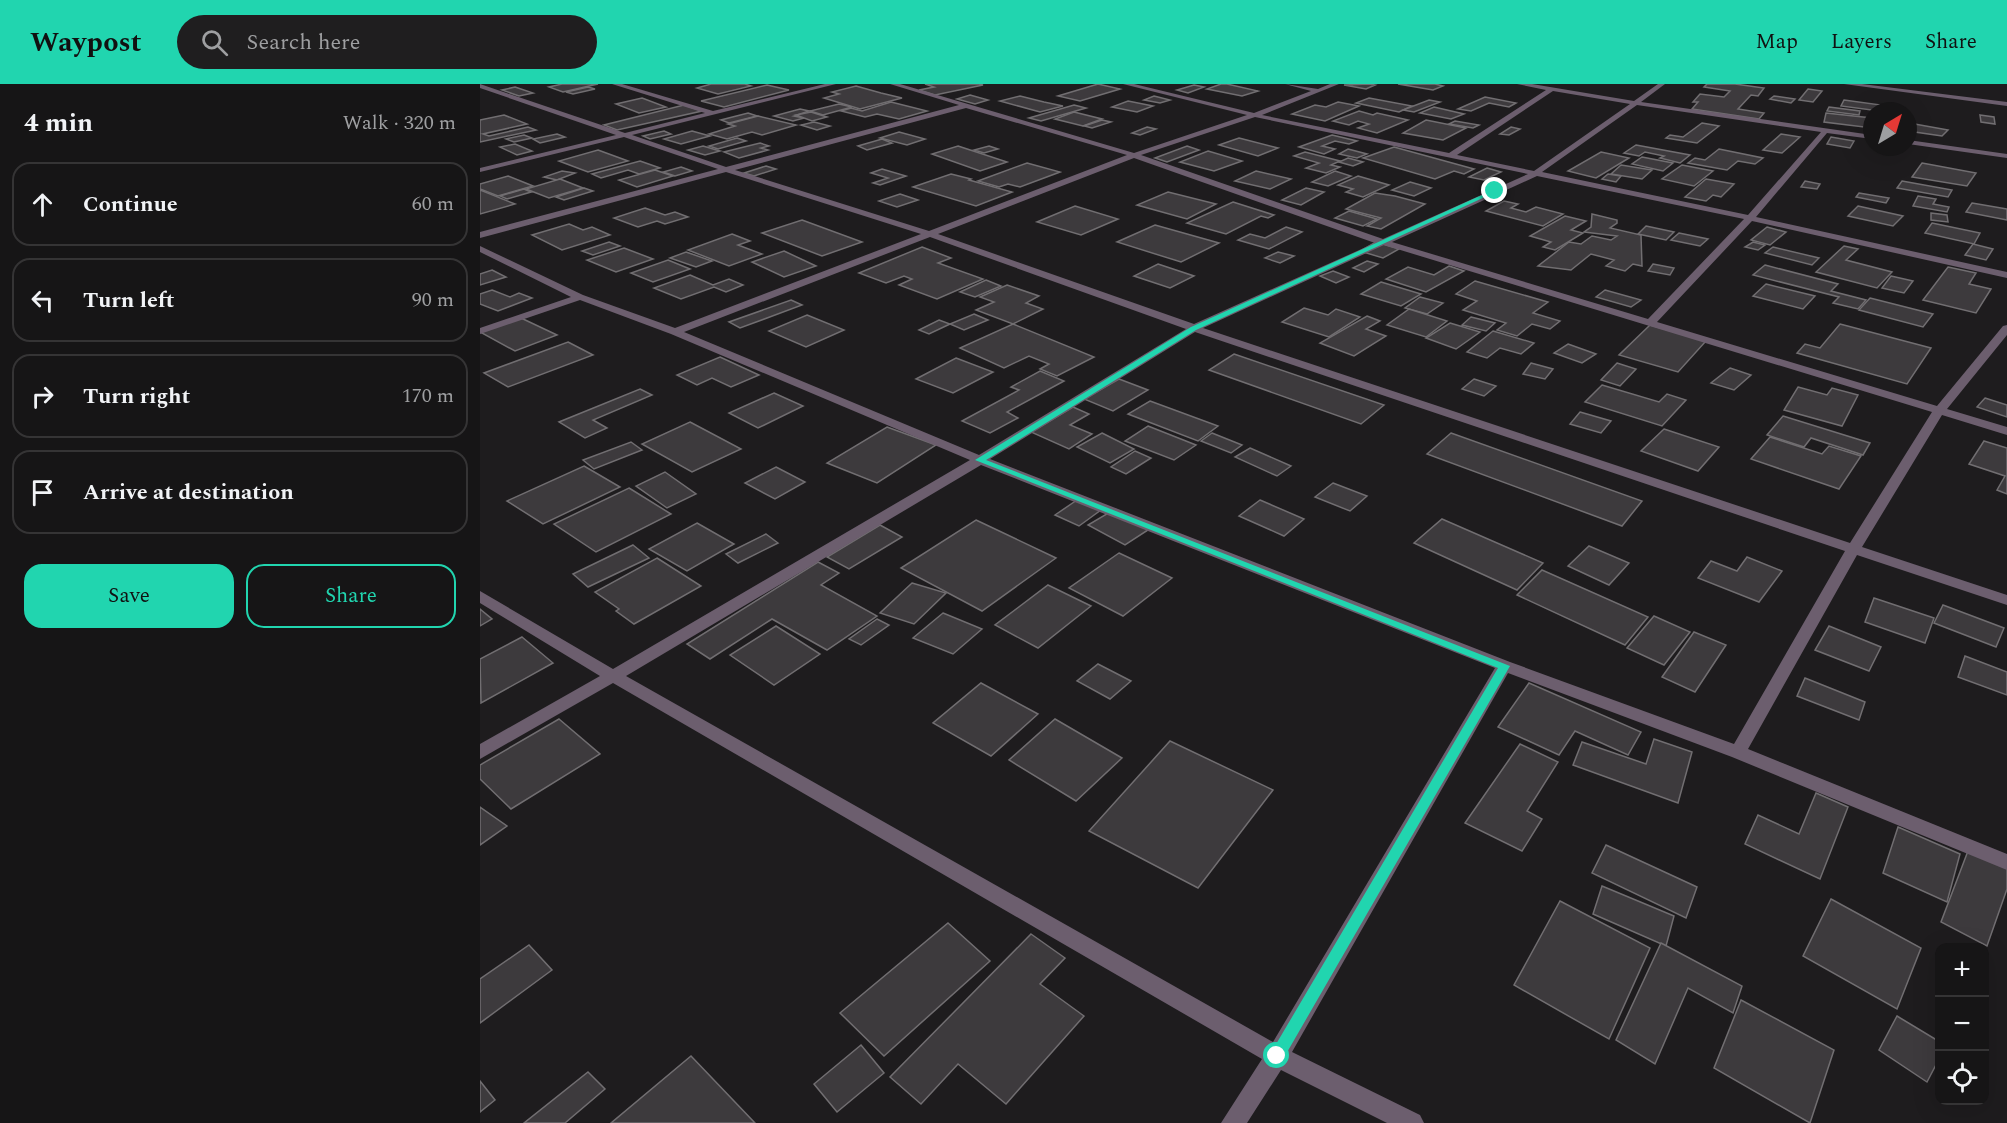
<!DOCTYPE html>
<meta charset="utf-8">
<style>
body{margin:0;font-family:Spectral,serif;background:#1f1e1f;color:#f1f3f6}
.controls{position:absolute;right:18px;bottom:18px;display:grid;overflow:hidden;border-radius:12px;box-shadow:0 6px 24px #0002}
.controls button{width:54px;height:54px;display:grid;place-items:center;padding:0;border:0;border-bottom:2px solid #353435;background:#161516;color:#f1f3f6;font:30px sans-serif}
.compass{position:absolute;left:1383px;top:18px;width:54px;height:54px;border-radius:50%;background:#161516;box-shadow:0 6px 24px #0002;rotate:38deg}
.stop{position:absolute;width:18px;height:18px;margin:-14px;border:4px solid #21d5af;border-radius:50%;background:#fff}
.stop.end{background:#21d5af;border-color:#fff;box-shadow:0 2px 6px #0008}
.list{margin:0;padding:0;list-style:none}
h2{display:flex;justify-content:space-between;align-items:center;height:78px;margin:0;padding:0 24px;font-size:26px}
h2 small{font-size:20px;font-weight:400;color:#9e9fa1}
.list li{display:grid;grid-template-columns:39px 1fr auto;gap:18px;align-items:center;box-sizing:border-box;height:84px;margin:0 12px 12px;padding:0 12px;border:2px solid #353435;border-radius:18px}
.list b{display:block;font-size:22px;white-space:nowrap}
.list em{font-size:20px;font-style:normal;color:#9e9fa1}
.actions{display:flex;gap:12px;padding:18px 24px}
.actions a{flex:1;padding:14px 0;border:2px solid #21d5af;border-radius:18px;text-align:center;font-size:21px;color:#21d5af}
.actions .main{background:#21d5af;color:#111}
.icon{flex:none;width:33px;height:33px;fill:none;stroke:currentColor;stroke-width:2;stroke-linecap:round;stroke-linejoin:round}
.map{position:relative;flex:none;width:1527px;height:1039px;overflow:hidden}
header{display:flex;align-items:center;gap:36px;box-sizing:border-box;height:84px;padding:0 30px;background:#21d5af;color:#111}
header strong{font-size:28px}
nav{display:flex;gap:33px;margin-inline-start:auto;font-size:21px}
.search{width:420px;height:54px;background:#1f1e1f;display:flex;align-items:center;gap:15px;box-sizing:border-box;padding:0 21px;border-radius:33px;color:#9e9fa1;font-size:22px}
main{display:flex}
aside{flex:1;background:#161516}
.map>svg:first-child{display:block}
.building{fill:#3d3a3d;stroke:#716e71;stroke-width:1.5}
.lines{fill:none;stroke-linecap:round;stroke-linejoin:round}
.minor{fill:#6c5e6e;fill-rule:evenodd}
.route{fill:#21d5af}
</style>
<header>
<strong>Waypost</strong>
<div class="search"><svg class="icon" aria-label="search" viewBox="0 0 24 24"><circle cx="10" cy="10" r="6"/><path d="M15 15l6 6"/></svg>Search here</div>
<nav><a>Map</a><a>Layers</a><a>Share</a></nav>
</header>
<main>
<aside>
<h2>4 min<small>Walk · 320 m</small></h2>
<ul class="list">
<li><svg class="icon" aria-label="ahead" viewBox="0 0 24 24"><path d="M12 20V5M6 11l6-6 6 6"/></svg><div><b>Continue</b></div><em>60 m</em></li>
<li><svg class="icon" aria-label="left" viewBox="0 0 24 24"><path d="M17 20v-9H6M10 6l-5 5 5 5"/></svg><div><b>Turn left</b></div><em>90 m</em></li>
<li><svg class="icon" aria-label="right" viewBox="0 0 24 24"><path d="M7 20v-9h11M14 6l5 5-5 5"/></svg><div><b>Turn right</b></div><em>170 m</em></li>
<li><svg class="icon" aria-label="arrive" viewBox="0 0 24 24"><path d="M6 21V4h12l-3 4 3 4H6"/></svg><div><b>Arrive at destination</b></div></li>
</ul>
<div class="actions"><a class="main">Save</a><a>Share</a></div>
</aside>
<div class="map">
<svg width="1527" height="1039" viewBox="0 0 1527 1039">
<rect width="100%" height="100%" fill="#1e1c1e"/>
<!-- building -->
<g class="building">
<polygon points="82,0 118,0 83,8 69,3"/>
<polygon points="231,0 265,0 271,2 238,10 217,4"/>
<polygon points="445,0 499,0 503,1 455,11 439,6 454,3"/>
<polygon points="618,0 640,5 600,17 578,12"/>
<polygon points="741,0 747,0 778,7 762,12 727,5"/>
<polygon points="889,0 895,1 886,5 864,1"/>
<polygon points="918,0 955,0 963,2 953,6"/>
<polygon points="1227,0 1255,0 1284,4 1278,12 1271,11 1258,25 1284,29 1279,35 1212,25 1218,18 1213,18 1220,10 1244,13 1250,7 1224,3"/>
<polygon points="287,1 309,6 244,23 221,17"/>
<polygon points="714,1 724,3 708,9 697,6"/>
<polygon points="376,2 401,9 422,14 380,25 344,14 359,10 352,8"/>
<polygon points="35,3 53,9 39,12 22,6"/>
<polygon points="108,3 115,5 93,10 86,8"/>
<polygon points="1328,5 1342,7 1333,18 1319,16"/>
<polygon points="490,11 508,16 495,20 477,15"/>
<polygon points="540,12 564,18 583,22 560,28 520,17"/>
<polygon points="674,12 690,16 680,19 664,16"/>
<polygon points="1294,12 1315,15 1311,19 1290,15"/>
<polygon points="1005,13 1036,19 1029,23 1009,19 991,27 978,25"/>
<polygon points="162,14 186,23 159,29 136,20"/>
<polygon points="889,14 932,22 919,28 876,19"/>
<polygon points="949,16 960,18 934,28 923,26"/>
<polygon points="1364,16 1401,21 1399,27 1361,22"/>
<polygon points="648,17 673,22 657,28 632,23"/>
<polygon points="411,18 447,27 419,35 397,30 385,33 361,27 371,24 382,27"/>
<polygon points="858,18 879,22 845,37 812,30 835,21 846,23"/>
<polygon points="359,20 372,23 343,31 330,27"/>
<polygon points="204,21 222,27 137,46 124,41"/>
<polygon points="594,21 606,24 561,37 549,34"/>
<polygon points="954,23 984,30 971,35 940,29"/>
<polygon points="1349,23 1380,27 1379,31 1347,27"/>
<polygon points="320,25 329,27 314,32 324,34 313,37 294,32"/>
<polygon points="879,27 893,31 897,29 928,36 897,49 878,44 889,40 878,37 869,41 853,37"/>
<polygon points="331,28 347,33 332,37 316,31"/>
<polygon points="594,28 622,35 603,42 575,35"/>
<polygon points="268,29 277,32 249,39 241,36"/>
<polygon points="1346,29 1392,34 1392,44 1344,38"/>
<polygon points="24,31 47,40 3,50 9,52 48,43 56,46 0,58 0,36"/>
<polygon points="1500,31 1514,33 1515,40 1501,38"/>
<polygon points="278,32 316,41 282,51 272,48 247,55 229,50 255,42 248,40"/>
<polygon points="622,36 631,38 612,44 604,42"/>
<polygon points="946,36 986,44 963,56 923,49"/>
<polygon points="975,37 999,41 993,44 969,40"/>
<polygon points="334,38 350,42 337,46 321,41"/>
<polygon points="1222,39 1239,42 1217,59 1186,54 1190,51 1203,53"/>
<polygon points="1429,39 1468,46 1462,52 1428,47"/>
<polygon points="667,43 676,45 660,51 652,49"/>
<polygon points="1031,43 1040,45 1029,51 1020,50"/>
<polygon points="184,47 191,50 170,55 163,52"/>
<polygon points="212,47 230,52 201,60 184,55"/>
<polygon points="419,48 445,55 427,61 400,54"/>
<polygon points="77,50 85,53 60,59 53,55"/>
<polygon points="1301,50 1320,53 1302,69 1283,66"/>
<polygon points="44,51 52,54 34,58 26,55"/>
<polygon points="852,51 877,57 869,60 855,57 842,62 855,65 844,70 819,63"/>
<polygon points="1351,53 1374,57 1370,64 1347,60"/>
<polygon points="257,54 266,57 238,65 229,62"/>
<polygon points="759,54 798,64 778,72 739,61"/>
<polygon points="402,55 412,59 387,66 378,62"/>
<polygon points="280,59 289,62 281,64 288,66 259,74 244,68"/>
<polygon points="35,60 52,67 37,71 20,63"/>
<polygon points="1156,61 1210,71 1200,79 1180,74 1184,72 1165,68 1159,72 1144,69"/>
<polygon points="223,62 240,67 225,71 208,66"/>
<polygon points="478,62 527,78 500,87 452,70"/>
<polygon points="509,62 518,65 504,69 494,66"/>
<polygon points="707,62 719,66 687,78 675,74"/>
<polygon points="914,63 994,85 984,90 974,87 955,95 883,74"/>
<polygon points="868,65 887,70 877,74 859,70"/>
<polygon points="1239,65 1283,74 1275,80 1258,77 1247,86 1208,79 1215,74 1225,76"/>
<polygon points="118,66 148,77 108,88 79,77"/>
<polygon points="728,67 762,77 734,87 700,78"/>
<polygon points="825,68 860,77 851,81 860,83 846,89 826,84 839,79 814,72"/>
<polygon points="1121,68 1149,74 1116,94 1088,87"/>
<polygon points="1162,73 1193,79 1183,87 1152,80"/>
<polygon points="868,74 883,78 873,82 859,78"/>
<polygon points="160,77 180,84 159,90 148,86 121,94 112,90"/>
<polygon points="547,79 580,88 540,103 528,100 519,103 498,97"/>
<polygon points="1442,79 1496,89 1487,102 1432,93"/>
<polygon points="1141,81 1172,86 1162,95 1131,90"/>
<polygon points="1202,81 1233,87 1214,102 1182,95"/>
<polygon points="286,82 296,85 274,92 264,89"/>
<polygon points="201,83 212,87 195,92 183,88"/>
<polygon points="1007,84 1021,88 1004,96 989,93"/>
<polygon points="402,85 426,92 400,101 393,99 408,94 391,89"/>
<polygon points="175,86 193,92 157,103 139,96"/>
<polygon points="82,87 95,89 77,96 64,93"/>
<polygon points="776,87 811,95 790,105 755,97"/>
<polygon points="855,87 871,92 848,102 832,98"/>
<polygon points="471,90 491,95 489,96 532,108 496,122 433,103"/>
<polygon points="1128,90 1141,92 1136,98 1122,95"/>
<polygon points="28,92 53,102 18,112 0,105 0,100"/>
<polygon points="878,92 909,101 883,113 866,108 873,105 858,101"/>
<polygon points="80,95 103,104 69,114 46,105"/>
<polygon points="1226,95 1254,100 1241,113 1233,111 1226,117 1205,113"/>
<polygon points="1325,97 1340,100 1337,105 1321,103"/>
<polygon points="1422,97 1472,106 1468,113 1417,104"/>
<polygon points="930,98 951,104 934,112 912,106"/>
<polygon points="104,104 113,107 84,116 76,113"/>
<polygon points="826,104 844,108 821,121 802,116"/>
<polygon points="44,105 51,108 27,115 20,112"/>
<polygon points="0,106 35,120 0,130"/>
<polygon points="688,108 736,120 707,135 657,121"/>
<polygon points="895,109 915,112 945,120 901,145 887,142 901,134 866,125"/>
<polygon points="1379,109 1409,114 1406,119 1376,113"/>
<polygon points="420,110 438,116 417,123 399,117"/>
<polygon points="1438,112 1456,115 1453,120 1469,123 1467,128 1433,122"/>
<polygon points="1024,117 1038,120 1031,124 1046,128 1056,123 1083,130 1063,142 1006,127"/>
<polygon points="753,118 794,131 788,134 781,132 746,150 707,139"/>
<polygon points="1492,119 1527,125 1527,136 1486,128"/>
<polygon points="595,122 638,135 601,151 557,138"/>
<polygon points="1378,122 1423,132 1413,142 1368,132"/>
<polygon points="165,124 185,131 195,128 208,133 185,140 177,137 158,143 134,134"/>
<polygon points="869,127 897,135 883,142 855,134"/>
<polygon points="1451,129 1467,131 1468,138 1451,136"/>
<polygon points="1112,130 1137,136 1137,139 1130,144 1161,151 1162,182 1153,180 1145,187 1126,182 1134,176 1111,170 1091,186 1058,182 1089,158 1101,160 1112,152 1131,156 1137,152 1104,148 1111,143"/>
<polygon points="1085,132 1106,137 1091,146 1103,149 1075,166 1063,163 1071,158 1050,152"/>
<polygon points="322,136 382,158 342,172 282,149"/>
<polygon points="1452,139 1500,149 1494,160 1445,149"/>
<polygon points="89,140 103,146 112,143 130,151 82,166 52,151"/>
<polygon points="675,141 739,159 701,178 637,158"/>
<polygon points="1166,142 1194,148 1186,156 1158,150"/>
<polygon points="806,143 822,148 789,165 758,156 770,150 785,154"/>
<polygon points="1287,143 1306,148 1290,161 1271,156"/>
<polygon points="1199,149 1228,155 1220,162 1191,156"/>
<polygon points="252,150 270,157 258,161 282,170 249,182 208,166"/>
<polygon points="129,158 140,162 113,171 102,167"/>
<polygon points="896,158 919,165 903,174 880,167"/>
<polygon points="1273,158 1285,161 1278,166 1265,163"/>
<polygon points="1493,160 1513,165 1506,176 1485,171"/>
<polygon points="1364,162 1378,165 1366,176 1412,188 1397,204 1336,188"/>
<polygon points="442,163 471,174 458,179 503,195 457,215 419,201 432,195 424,192 406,199 379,189"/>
<polygon points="1293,163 1339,174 1332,181 1285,169"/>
<polygon points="144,164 173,175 136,188 107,176"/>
<polygon points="304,167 336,182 304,193 272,178"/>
<polygon points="206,168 232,177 216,183 190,174"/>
<polygon points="798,168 814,172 800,179 785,174"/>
<polygon points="188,176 210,185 173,198 151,189"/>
<polygon points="887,177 898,180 884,188 873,184"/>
<polygon points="678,180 714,192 690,204 654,192"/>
<polygon points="1173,180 1194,184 1190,191 1168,187"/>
<polygon points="1285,181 1358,200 1351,207 1386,216 1378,225 1353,219 1359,213 1273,191"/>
<polygon points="969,182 984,187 946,208 906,195 928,183 954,191"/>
<polygon points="1468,183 1496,189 1489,200 1511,205 1496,229 1443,216"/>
<polygon points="12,186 26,193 0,201 0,190"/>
<polygon points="853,187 869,193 856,199 840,192"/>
<polygon points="210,191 233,201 249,195 263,201 246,208 234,203 201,215 174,204"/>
<polygon points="1411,192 1433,197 1424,209 1402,204"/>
<polygon points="506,196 521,202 495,213 480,208"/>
<polygon points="995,197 1068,218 1053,229 1080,237 1070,245 1052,240 1037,252 1017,246 1026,239 983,226 997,217 976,210"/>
<polygon points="901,198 941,210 921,222 881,210"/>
<polygon points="1286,200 1335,212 1323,225 1273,212"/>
<polygon points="527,201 559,212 546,219 563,225 533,240 496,226 514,218 500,213"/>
<polygon points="12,206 30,213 39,209 52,214 18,227 0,220 0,210"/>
<polygon points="1125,206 1161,216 1151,223 1116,213"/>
<polygon points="940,213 963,219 947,230 925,224"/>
<polygon points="1390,214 1453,230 1443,243 1379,226"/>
<polygon points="311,216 322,221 260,244 249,238"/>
<polygon points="824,224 848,231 856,225 880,233 849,253 802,238"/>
<polygon points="929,225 967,237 946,253 907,241"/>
<polygon points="494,230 508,236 484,246 470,240"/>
<polygon points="327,231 364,246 326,263 289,247"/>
<polygon points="887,232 900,237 886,245 906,252 874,272 840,259"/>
<polygon points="991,233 1015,239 1006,247 982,241"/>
<polygon points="41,234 77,251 35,267 0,248"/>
<polygon points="459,236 470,240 449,250 439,246"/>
<polygon points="970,239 1000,248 976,265 946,254"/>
<polygon points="533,240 614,273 577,292 560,285 569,280 549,272 524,284 480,264"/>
<polygon points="1360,240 1451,264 1427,300 1317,269 1325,260 1340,264"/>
<polygon points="1170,241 1226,257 1198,288 1139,271"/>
<polygon points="1013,247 1054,259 1041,270 1020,264 1007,274 987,268"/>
<polygon points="88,258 113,271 28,303 4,289"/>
<polygon points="1088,260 1116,270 1102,279 1074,269"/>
<polygon points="754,270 904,321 881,340 729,286"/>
<polygon points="240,273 279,291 251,303 232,294 217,301 197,291"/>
<polygon points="476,274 513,288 473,309 436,295"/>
<polygon points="1051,279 1073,285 1065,295 1043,290"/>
<polygon points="1137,279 1156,285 1140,302 1121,296"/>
<polygon points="1250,284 1271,291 1254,306 1231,299"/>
<polygon points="560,287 584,297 527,328 538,334 510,349 482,337 539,306 531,303"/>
<polygon points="639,295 668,306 633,327 604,315"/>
<polygon points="994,295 1016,302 1004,312 982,305"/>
<polygon points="1122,301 1179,318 1187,310 1206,316 1182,342 1105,318"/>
<polygon points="1318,303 1347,311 1352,304 1378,311 1362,342 1304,326"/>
<polygon points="160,305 172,311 113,336 127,344 105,354 79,338"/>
<polygon points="294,309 323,322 278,344 249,329"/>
<polygon points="1505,314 1527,321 1527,333 1497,323"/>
<polygon points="670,317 738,342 718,357 648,330"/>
<polygon points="593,323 609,330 590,341 612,350 589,365 551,348"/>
<polygon points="1100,328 1131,337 1121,349 1090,340"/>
<polygon points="1303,332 1390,359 1383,371 1331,354 1324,363 1287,351"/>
<polygon points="210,338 261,365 212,388 162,360"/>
<polygon points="668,342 716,361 694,376 645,357"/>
<polygon points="407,343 456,361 397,399 347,379"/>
<polygon points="1184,345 1239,363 1218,387 1161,367"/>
<polygon points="622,349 654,365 630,379 597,363"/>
<polygon points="732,349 762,361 751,369 721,357"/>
<polygon points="971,349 1162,417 1142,442 947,370"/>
<polygon points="1290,353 1342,370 1349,362 1381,372 1359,405 1271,375"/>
<polygon points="1504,357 1527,364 1527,410 1517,406 1525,392 1489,380"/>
<polygon points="151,358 162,366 114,385 103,376"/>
<polygon points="770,364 811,382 797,392 755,373"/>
<polygon points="655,367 671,374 646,390 631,383"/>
<polygon points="104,382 140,403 63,440 27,417"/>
<polygon points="296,383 325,398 295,415 265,399"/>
<polygon points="185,388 216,410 187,424 156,402"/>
<polygon points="853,399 887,412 870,427 835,413"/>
<polygon points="149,404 191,430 116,468 74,440"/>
<polygon points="597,416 621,426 599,442 575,431"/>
<polygon points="780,416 824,435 804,452 759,432"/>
<polygon points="635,425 671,444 645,461 608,441"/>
<polygon points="962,435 1063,479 1037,506 934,459"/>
<polygon points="496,436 576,474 502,527 421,484"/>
<polygon points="217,439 254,460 207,487 169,465"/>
<polygon points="400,441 422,453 369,485 347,473"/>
<polygon points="286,450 298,459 258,479 246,470"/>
<polygon points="153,461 169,474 108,503 93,490"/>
<polygon points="1109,462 1149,479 1129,501 1088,482"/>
<polygon points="639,469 692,494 643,532 589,504"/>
<polygon points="1267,473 1302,487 1279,518 1218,494 1231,477 1257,487"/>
<polygon points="177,474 221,502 154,540 136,527 139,525 115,508"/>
<polygon points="338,478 359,489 341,501 397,532 347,566 292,535 230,575 207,560"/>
<polygon points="1062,486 1168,533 1145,561 1037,511"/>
<polygon points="432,499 466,509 434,540 400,529"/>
<polygon points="568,501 611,522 558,564 515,541"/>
<polygon points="1394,514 1454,534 1445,559 1385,538"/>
<polygon points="1463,521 1524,544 1516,563 1454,539"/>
<polygon points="0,525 12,535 0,542"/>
<polygon points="463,529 502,545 473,570 433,554"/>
<polygon points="1174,532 1210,548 1184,581 1147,564"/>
<polygon points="397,535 409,541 381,561 369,555"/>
<polygon points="296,542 340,570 294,601 250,571"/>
<polygon points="1349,542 1401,563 1389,587 1335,566"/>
<polygon points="1214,548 1246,561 1215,608 1182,593"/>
<polygon points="42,553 73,579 1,619 0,575"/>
<polygon points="1485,572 1527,588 1527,611 1478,593"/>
<polygon points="618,580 651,597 630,615 597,597"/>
<polygon points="1325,594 1385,618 1379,636 1317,612"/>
<polygon points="501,599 558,630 511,672 453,639"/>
<polygon points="1049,599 1161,648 1148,671 1095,647 1079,671 1018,643"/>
<polygon points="79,635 120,670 31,725 0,695 0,681"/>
<polygon points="575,635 642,674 596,717 529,676"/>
<polygon points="1174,655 1212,668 1198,719 1093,681 1102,658 1166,680"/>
<polygon points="690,657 793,706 718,804 609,747"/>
<polygon points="1040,660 1078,678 1047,727 1062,735 1042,767 985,739"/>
<polygon points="1336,709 1368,723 1340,795 1265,760 1278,731 1319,750"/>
<polygon points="0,723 27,742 0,761"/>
<polygon points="1418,743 1480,770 1467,818 1403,789"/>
<polygon points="1491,759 1527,776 1527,805 1507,862 1461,838"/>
<polygon points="1126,761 1217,803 1206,834 1112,789"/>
<polygon points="1122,802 1194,832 1186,862 1113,830"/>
<polygon points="1351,815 1441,864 1417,925 1323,872"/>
<polygon points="1080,817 1170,864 1129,955 1034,901"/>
<polygon points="468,839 510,877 404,972 360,929"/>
<polygon points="551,850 585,874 560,900 604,932 526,1020 478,980 441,1020 410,993"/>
<polygon points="1181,859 1262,902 1253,929 1208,904 1175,980 1136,956"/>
<polygon points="49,861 72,886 0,939 0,895"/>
<polygon points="1261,916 1354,966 1330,1039 1234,984"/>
<polygon points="1417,932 1460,958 1460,973 1447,998 1399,966"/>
<polygon points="381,961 404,989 357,1028 334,1000"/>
<polygon points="211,972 275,1039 131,1039"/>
<polygon points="108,988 125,1005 85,1039 44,1039"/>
<polygon points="0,997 15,1016 0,1028"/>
</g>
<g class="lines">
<!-- minor -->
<g class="minor">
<path d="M0,0L145,49L225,29L132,0H142L233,27L345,0H356L152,51L246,83L479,21L410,0H420L654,69L767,31L643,0H654L774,29L831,7L805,0L838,5L850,0H859L782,31L969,69L1066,6L1037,0H1052L1154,17L1178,0H1185L1161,18L1392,51V55L1347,49L1276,133L1527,188V194L1272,137L1177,238L1457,322L1523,242L1527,241V251L1467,325L1527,343V351L1462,331L1382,463L1527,511V521L1377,471L1268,665L1527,770V786L1252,673L1028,589L812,968L940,1031L944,1039H907L801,986L767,1039H741L782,975L133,599L0,675V660L120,592L0,519V507L133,585L490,376L191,250L100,216L0,250V244L91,213L0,168V162L103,211L195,244L441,150L246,88L0,154V148L238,85L144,53L0,88V84L136,51L0,4ZM1073,7L1150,20L1054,87L977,71ZM1157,21L1341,48L1268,131L1062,88ZM486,24L647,71L449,147L255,86ZM775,33L1048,90L903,155L661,71ZM654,74L895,159L714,240L458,150ZM1057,92L1264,135L1168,235L912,158ZM450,153L706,245L499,371L204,248ZM904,161L1452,328L1370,459L723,244ZM715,248L1365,467L1254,660L1030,578L510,375ZM501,381L1015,584L793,958L146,592Z"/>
<polygon points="1364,0 1382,0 1527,18 1527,22"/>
<polygon points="1428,56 1527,70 1527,74 1428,60"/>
</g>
</g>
<!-- route -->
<polygon class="route" points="1013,106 1018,107 716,246 506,376 1030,582 802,977 797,979 792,977 789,972 792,967 1018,584 495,376 711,243"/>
</svg>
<div class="controls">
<button>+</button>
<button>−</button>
<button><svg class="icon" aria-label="locate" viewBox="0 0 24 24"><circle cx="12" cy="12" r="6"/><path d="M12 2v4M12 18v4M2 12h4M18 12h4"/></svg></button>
</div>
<svg class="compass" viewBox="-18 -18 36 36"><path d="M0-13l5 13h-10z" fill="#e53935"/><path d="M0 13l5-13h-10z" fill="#9e9fa1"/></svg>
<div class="stop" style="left:797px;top:972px"></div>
<div class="stop end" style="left:1015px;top:107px"></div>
</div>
</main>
